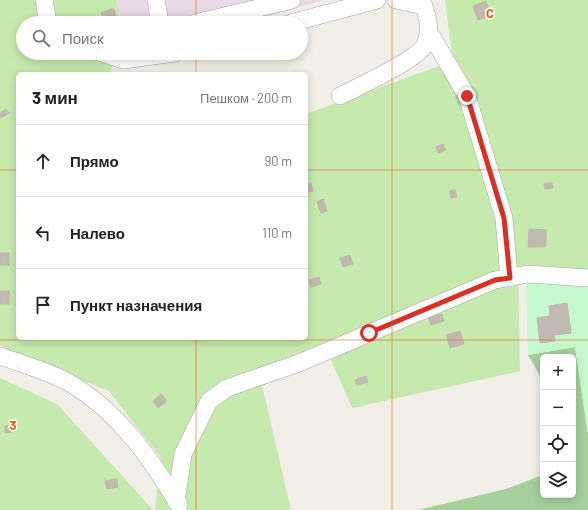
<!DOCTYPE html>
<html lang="ru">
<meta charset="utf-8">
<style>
body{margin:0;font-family:Barlow,sans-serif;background:#f6f6f6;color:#222}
.controls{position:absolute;right:12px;bottom:12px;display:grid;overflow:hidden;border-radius:6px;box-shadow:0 2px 10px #0003}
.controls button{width:36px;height:36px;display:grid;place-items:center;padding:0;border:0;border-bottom:1px solid #e0e0e0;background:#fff;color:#222;font:20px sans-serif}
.stop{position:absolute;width:12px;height:12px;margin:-9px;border:3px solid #d93025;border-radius:50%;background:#fff}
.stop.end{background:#d93025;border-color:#fff;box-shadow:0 1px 4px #0008}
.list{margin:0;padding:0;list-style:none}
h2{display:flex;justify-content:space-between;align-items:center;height:52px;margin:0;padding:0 16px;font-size:17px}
h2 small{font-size:13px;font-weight:400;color:#767676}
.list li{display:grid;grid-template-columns:26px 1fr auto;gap:12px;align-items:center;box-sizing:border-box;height:72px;padding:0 16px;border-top:1px solid #e0e0e0}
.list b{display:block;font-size:15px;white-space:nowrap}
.list em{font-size:13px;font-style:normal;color:#767676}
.icon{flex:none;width:22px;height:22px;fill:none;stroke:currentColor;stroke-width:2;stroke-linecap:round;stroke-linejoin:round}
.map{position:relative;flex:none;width:588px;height:510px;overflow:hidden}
.search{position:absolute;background:#fff;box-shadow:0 2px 10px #0003;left:16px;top:16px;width:292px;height:44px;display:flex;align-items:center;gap:10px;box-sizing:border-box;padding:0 14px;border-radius:22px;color:#767676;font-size:15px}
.panel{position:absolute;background:#fff;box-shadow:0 2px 10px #0003;left:16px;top:72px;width:292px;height:268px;border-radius:6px}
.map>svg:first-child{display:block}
.industrial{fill:#e9d8e5}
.grass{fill:#c6e9ad}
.forest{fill:#a6cf9c}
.park{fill:#c5f9cd}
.building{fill:#c1bab3;stroke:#c2b6a9}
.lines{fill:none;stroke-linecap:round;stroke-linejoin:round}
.minor-casing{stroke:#a7a7a7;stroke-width:18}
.minor{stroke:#fff;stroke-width:17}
.route{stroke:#d93025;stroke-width:5}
.grid{fill:none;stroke:#e8590c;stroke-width:1;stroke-opacity:0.55}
.grid-label{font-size:13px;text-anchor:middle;font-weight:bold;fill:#e8590c;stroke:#fff;stroke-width:3;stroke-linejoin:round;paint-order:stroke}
</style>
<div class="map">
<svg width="588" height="510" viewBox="0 0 588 510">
<rect width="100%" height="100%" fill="#f0eee6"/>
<!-- industrial -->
<polygon class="industrial" points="116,0 323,0 243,23 120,23"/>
<!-- grass -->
<g class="grass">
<polygon points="0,0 116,0 120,23 23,23 23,53 116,53 110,74 18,74 18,338 306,338 306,114 453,61 445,0 588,0 588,278 518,271 520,371 352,408 324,344 258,368 291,510 155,510 161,458 109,391 19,355 0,345"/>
<polygon points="0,378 57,404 153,510 0,510"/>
</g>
<!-- forest -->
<polygon class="forest" points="575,347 588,434 588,510 418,510 506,489 543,475 543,495 573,495 573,357 543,357 543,381 528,355"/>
<!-- park -->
<polygon class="park" points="526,281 588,284 588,434 575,347 528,355"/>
<!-- building -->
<g class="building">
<polygon points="486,1 491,16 478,20 473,6"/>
<polygon points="113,8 116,15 104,19 101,13"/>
<polygon points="6,109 9,113 1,118 0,113"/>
<polygon points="443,144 446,150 438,153 436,147"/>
<polygon points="311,183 313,191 306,193 306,185"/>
<polygon points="552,183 553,188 545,189 544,184"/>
<polygon points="455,190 457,197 451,198 449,191"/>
<polygon points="323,199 327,211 321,213 317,202"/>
<polygon points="529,229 546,230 546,247 528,247"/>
<rect x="0" y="253" width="9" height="12"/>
<polygon points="350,255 353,264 343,267 340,258"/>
<polygon points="319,277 321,284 311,287 309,280"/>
<rect x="0" y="291" width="9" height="13"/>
<polygon points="567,303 571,333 554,335 555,341 540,343 537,318 550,316 549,306"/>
<polygon points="442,314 444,321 431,325 429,318"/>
<polygon points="460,331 464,344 450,348 446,335"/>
<polygon points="366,376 368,382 357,385 355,380"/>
<polygon points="161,394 167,401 158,408 153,401"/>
<polygon points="5,426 12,426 12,432 5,433"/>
<polygon points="117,479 118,487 107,489 105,481"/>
</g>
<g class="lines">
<!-- minor casing -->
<g class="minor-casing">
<g id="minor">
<polyline points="44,0 48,23"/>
<polyline points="156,0 160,23"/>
<polyline points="195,23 292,0"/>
<polyline points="291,23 377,0"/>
<polyline points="428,30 467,96 504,218 509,278"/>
<polyline points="102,53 123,60 175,53"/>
<path d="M340,96C357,87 420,59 426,43C431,30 428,19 424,6L396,0"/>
<path d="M0,356C25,365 51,372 73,385C120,414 151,459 179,505"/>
<polyline points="176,501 183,454 209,401 227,388 299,363 495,280 527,274 588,278"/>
</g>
</g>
<!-- minor -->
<use href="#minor" class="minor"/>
</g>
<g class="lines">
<!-- route -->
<polyline class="route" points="369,333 495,280 510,278 504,218 467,96"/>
</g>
<!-- grid -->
<path class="grid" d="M196,0V23M392,0V510M196,53V74M0,170H18M306,170H588M196,338V510M0,340H588"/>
<g class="grid-label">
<text x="490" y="18">C</text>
<text x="13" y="430">3</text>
</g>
</svg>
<div class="controls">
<button>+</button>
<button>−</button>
<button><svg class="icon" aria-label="locate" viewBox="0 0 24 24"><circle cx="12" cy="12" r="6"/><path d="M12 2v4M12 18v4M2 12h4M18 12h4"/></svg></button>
<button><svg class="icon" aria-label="layers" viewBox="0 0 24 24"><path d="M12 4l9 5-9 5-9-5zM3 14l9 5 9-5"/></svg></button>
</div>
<div class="stop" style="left:369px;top:333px"></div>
<div class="stop end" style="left:467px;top:96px"></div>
<div class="search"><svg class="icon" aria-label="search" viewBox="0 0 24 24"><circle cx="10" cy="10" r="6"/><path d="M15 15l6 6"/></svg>Поиск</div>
<section class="panel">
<h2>3 мин<small>Пешком · 200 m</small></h2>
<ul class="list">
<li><svg class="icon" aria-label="ahead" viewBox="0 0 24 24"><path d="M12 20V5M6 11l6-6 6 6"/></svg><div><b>Прямо</b></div><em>90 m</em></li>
<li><svg class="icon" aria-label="left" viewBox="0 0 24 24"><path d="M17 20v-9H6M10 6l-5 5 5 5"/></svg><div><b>Налево</b></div><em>110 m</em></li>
<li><svg class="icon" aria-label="arrive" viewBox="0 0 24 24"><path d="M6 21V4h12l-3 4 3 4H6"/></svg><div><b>Пункт назначения</b></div></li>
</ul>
</section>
</div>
